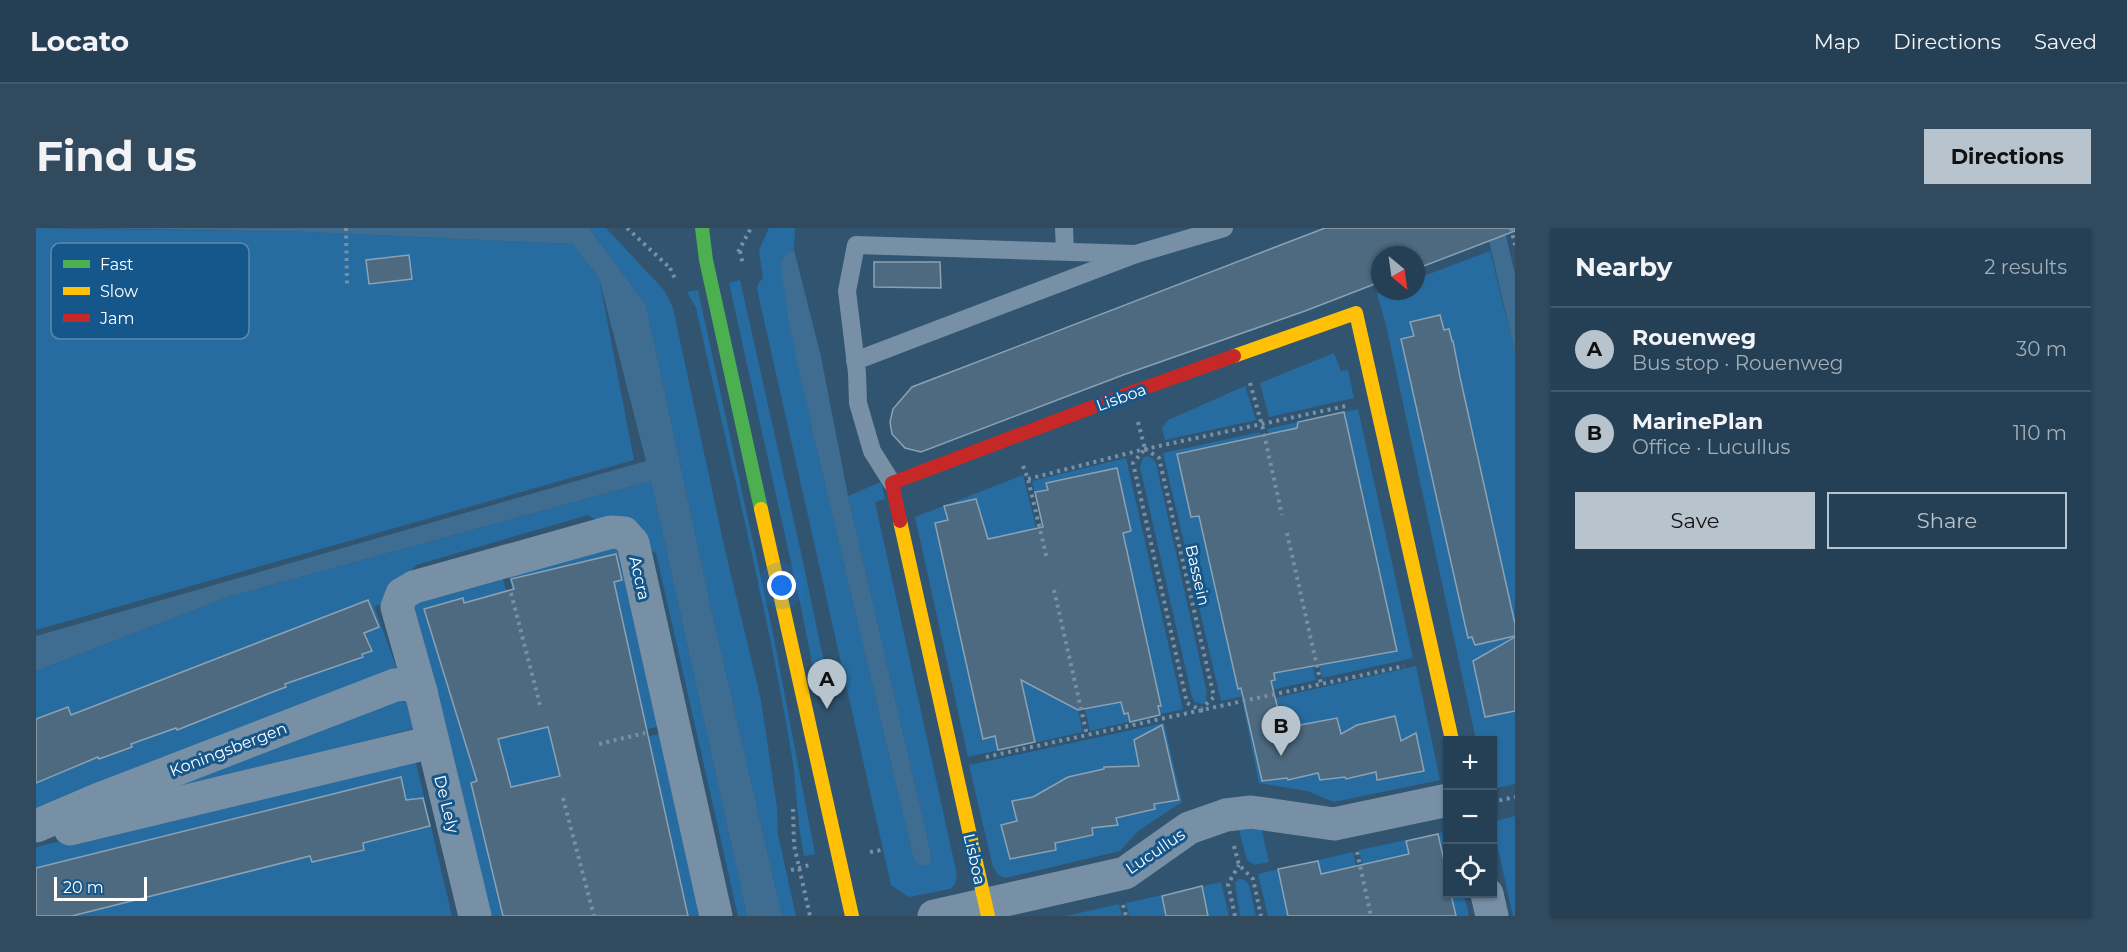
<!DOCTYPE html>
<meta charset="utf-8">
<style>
body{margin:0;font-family:Montserrat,sans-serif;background:#314a5e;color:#f1f3f6}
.controls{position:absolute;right:18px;bottom:18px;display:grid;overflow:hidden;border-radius:0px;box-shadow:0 2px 4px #0004}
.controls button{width:54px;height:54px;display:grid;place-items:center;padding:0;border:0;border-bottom:2px solid #42586b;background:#253f54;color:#f1f3f6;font:30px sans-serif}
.compass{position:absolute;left:1335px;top:18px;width:54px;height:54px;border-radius:50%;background:#253f54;box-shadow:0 2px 4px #0004;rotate:151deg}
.scale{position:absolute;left:18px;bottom:15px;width:93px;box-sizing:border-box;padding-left:6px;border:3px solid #fff;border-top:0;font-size:16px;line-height:21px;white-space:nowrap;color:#fff;-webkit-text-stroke:4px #16578b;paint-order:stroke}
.you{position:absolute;left:746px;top:358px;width:21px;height:21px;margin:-15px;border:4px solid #fff;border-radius:50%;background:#1a73e8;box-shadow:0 0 0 9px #1a73e833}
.badge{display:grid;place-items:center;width:39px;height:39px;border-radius:50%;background:#b7c3cd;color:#111;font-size:20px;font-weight:700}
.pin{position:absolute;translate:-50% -50px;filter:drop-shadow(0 2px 3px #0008)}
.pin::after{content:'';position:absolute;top:32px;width:21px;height:18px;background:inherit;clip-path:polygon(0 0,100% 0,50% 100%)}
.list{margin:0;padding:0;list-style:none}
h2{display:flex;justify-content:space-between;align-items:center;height:78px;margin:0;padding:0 24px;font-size:26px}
h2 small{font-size:20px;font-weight:400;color:#a3afb8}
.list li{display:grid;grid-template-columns:39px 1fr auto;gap:18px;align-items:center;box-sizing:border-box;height:84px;padding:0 24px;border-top:2px solid #42586b}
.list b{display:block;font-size:22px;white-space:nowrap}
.list p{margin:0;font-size:20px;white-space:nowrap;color:#a3afb8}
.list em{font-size:20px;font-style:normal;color:#a3afb8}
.actions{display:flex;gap:12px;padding:18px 24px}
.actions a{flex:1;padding:14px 0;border:2px solid #b7c3cd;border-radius:0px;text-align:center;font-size:21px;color:#b7c3cd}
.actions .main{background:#b7c3cd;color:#111}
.icon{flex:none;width:33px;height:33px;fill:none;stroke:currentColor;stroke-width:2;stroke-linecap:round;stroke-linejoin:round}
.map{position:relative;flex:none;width:1479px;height:688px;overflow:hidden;border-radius:0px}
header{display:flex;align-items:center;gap:36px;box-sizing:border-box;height:84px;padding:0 30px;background:#253f54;border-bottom:2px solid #42586b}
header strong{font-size:28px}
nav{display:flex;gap:33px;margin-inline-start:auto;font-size:21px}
.intro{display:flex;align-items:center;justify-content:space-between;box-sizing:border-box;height:144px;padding:0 36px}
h1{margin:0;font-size:42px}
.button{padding:15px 27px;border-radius:0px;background:#b7c3cd;color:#111;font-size:21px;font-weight:700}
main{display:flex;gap:36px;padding:0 36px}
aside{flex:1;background:#253f54;border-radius:0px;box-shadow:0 2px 4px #0004}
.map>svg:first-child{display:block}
.green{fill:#276ca0}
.water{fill:#3f6d92}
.building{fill:#4d6a80;stroke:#8ca2b3;stroke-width:1.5;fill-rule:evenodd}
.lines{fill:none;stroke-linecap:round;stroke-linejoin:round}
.path{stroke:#7890a5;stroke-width:4;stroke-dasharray:3 4.5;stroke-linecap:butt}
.lane{stroke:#7890a5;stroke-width:18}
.street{stroke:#7890a5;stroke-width:33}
.fast{stroke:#4caf50;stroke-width:14}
.slow{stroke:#ffc107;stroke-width:14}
.jam{stroke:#c62828;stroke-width:14}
.labels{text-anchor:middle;stroke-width:6;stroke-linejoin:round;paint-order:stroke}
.street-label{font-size:16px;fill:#fff;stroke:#16578b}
.key{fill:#16578b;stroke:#5c89ae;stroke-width:1.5}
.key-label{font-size:16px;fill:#fff}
</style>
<header>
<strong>Locato</strong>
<nav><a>Map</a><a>Directions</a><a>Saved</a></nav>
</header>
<div class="intro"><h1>Find us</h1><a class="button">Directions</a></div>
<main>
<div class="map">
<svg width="1479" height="688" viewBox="0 0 1479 688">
<rect width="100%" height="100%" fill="#315470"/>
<!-- green -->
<g class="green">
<polygon points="0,0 276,4 536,16 563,50 598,232 0,402"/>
<polygon points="553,0 570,0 628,62 637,80 689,322 725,472 741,580 742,607 760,688 746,688 674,375 610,77"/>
<polygon points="733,0 759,0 758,22 751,25 744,35 776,201 877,629 895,637 894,621 812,268 845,254 849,271 839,274 921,647 919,656 914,661 873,669 855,657 721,61 722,56 727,50 723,22"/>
<polygon points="1454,23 1479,125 1479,556 1457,561 1456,512 1440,512 1350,97 1341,66 1350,63 1380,63 1380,51"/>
<polygon points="704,52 766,329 795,468 783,470 764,375 693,55"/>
<path d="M662,62L737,405L779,626L768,628C761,595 761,562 756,529C731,378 693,229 660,80L651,64Z"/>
<polygon points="1298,125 1305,143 1312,142 1318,170 1233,189 1224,155"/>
<polygon points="1209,158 1220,192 1129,212 1126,200 1132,192"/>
<polygon points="1322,181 1377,430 1286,450 1253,302 1246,303 1280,452 1185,473 1127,225 1224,204 1244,289 1250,288 1231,201"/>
<polygon points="1111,228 1116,230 1120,235 1171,465 1169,475 1166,476 1159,474 1156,469 1104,239 1107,230"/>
<polygon points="1090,230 1147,481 1054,503 1020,359 1014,361 1047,504 932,529 879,289 987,247 1009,335 1014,333 996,253"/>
<polygon points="615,253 711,688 702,688 620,325 552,287 380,337 351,375 338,378 361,441 0,580 0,443 192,369"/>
<polygon points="580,313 625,498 559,513 561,520 627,505 666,688 455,688 371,371 466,347 501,482 508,480 472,345"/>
<polygon points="1380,438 1404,552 1298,574 1271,563 1223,555 1207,477"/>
<path d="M349,470C373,472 377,476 384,499L87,575Z"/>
<polygon points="1128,495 1146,574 1102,603 1084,623 969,650 962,647 957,639 933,537"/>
<polygon points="378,527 416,688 0,688 0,619"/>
<polygon points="1479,588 1479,688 1477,688 1456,594"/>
<polygon points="1221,599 1226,603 1233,634 1219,637 1211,632 1203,602"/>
<polygon points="1408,604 1411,604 1412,666 1428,666 1433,688 1338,688 1323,622"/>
<polygon points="1317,624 1331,688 1232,688 1222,646"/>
<polygon points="1203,651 1209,652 1213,657 1220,688 1204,688 1199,655"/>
<polygon points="1185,654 1193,688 1093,688 1090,675"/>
<polygon points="1083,676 1086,688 1030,688"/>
</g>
<!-- water -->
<g class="water">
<polygon points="43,0 553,0 610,77 674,375 746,688 711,688 615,253 192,369 0,443 0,408 610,233 563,50 536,16 276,4"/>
<polygon points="1450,0 1468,0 1479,46 1479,125"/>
<polygon points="758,22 785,129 812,268 894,621 895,637 883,638 877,629 776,201 754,100 744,35 751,25"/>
</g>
<!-- building -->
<g class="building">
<polygon points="1289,0 1479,0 1479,3 1380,41 1380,27 1344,27 1344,54 1269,83 1087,147 885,224 869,220 856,206 854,194 857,181 876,159"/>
<polygon points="373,27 376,51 333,56 330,32"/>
<polygon points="838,34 904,34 905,60 838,59"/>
<polygon points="1404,87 1408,102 1413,101 1416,113 1417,113 1424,149 1479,396 1479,408 1439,417 1436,409 1432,410 1365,111 1378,108 1374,94"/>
<polygon points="1308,184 1361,423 1238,445 1239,452 1235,453 1248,506 1264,497 1301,490 1305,506 1321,497 1359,488 1365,513 1380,505 1388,543 1341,552 1340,544 1310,551 1309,549 1284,552 1282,545 1252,552 1251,550 1226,553 1205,460 1202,461 1163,288 1155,289 1141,226 1261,200 1262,194"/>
<polygon points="1081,240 1095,303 1087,305 1125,478 1122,478 1124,487 1094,494 1092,485 1088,486 1085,474 1042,482 985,452 999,514 962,522 959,508 947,511 899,295 912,292 908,278 940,271 952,311 1007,299 999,264 1012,262 1010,255"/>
<path d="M580,326L586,352L578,354L652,688H467L435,555L441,553L388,381L427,370L428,375L478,361L475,351ZM512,499L524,548L475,559L462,511Z"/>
<polygon points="332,372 343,399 328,405 336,423 326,426 327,429 249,456 250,459 234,465 141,502 140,500 95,516 96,519 63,531 62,529 0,555 0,491 32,479 35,487"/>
<polygon points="1479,409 1479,483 1449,489 1437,433"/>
<polygon points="1126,497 1143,572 1118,576 1119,581 1080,590 1082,597 1056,600 1057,607 1019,615 1020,622 974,631 965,597 981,593 976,573 997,569 1032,549 1068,541 1068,539 1103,538 1098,512"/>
<polygon points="365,549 370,572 387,570 394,598 327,615 328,622 276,634 274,628 36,688 0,688 0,640"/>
<polygon points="1402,606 1412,650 1412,666 1415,666 1420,688 1252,688 1242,641 1282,633 1285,646 1373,626 1370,613"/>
<polygon points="1166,658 1172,688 1130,688 1126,668"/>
</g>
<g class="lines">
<!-- path -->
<g class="path">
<polyline points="310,0 311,56"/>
<polyline points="591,0 634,40"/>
<polyline points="1475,0 1479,17"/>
<polyline points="704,23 707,37"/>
<polyline points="702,24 715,0"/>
<polyline points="634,40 640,53"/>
<polyline points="1214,155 1226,197 1246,287"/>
<polyline points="1102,194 1109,221 1097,235 1151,475 1165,482 1166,489"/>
<polyline points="1109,221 1123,230 1178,469 1166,480"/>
<polyline points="987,238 992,251 1011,331"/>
<polyline points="992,251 1109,221 1310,178"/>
<polyline points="1251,305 1285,456"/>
<polyline points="1018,362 1051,507"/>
<polyline points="475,365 504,477"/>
<polyline points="563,516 609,505"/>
<polyline points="950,529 1368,438"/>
<polyline points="527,570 558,688"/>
<polyline points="1456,574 1479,569"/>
<polyline points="757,581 758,617 774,688"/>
<polyline points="1198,618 1203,637 1217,651 1225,688"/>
<polyline points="834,624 845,622"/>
<polyline points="1321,624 1335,688"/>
<polyline points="755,642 774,637"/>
<polyline points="1087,677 1090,688"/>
<polyline points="1199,688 1192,656 1203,637"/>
</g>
<!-- lane -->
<g class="lane">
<polyline points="1028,0 1029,23"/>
<polyline points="1100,26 1188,0"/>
<polyline points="819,133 1100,26 820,17 811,63 821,145 822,175 836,223 856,255"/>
</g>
<!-- street -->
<g class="street">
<polyline points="0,598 61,572 359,457 373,456 385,464"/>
<polyline points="34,601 396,514"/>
<polyline points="1451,666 1456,688"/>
<polyline points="439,688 385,464 361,379 366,366 378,359 575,304 588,305 597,315 680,688"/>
<polyline points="898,688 1089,645 1153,600 1190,587 1215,584 1298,596 1412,572"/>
</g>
<!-- fast -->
<polyline class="fast" points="666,0 670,32 725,281"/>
<!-- slow -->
<g class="slow">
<polyline points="1198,128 1320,85 1416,512"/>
<polyline points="725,281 816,688"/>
<polyline points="864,293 952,688"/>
</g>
<!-- jam -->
<polyline class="jam" points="864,293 856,255 1094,165 1198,128"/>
</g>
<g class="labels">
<!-- street labels -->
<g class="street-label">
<text transform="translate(1085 169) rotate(-20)" y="6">Lisboa</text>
<text transform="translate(1162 347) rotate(77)" y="6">Bassein</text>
<text transform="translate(604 350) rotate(77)" y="6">Accra</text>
<text transform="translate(192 521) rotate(-21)" y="6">Koningsbergen</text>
<text transform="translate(411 576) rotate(76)" y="6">De Lely</text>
<text transform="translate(1119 623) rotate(-34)" y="6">Lucullus</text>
<text transform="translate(939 631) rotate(77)" y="6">Lisboa</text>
</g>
</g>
<!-- legend -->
<rect x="15" y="15" width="198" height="96" rx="9" class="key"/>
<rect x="27" y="32" width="27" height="8" fill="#4caf50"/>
<rect x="27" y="59" width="27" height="8" fill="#ffc107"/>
<rect x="27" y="86" width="27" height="8" fill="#c62828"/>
<g class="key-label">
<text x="64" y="42">Fast</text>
<text x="64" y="69">Slow</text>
<text x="64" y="96">Jam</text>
</g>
</svg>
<div class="controls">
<button>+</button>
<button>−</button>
<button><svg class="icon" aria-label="locate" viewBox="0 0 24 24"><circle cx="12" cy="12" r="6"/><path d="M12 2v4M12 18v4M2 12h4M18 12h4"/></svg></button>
</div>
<svg class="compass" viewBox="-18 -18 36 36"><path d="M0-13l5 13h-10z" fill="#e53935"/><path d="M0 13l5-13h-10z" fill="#a3afb8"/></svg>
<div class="scale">20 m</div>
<div class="you"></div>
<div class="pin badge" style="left:791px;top:481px">A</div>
<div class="pin badge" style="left:1245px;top:528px">B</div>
</div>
<aside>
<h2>Nearby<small>2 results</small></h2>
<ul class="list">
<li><span class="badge">A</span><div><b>Rouenweg</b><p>Bus stop · Rouenweg</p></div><em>30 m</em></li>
<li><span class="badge">B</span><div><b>MarinePlan</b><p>Office · Lucullus</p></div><em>110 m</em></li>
</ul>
<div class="actions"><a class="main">Save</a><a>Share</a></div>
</aside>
</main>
